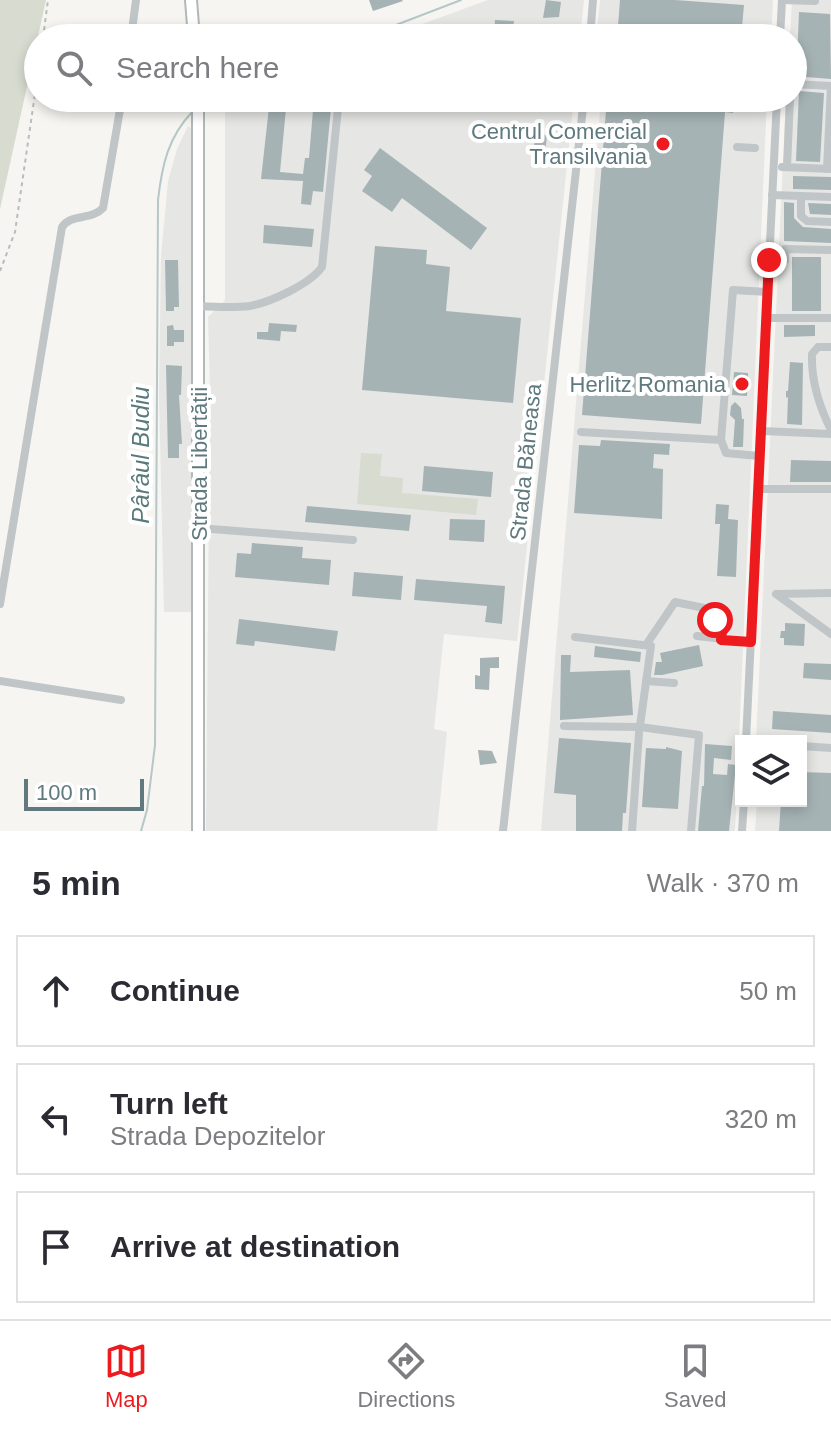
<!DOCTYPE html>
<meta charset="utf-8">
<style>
body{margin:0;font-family:Arial,sans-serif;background:#f2f2f3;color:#2b2b33}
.controls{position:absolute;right:24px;bottom:24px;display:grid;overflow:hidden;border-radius:0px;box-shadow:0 4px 12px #0003}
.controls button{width:72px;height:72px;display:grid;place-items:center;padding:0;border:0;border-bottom:2px solid #e1e1e2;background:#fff;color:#2b2b33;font:40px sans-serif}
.scale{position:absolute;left:24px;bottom:20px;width:120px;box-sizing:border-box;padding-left:8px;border:4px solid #5f797e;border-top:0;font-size:22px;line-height:28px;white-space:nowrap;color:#5f797e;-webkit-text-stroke:6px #fff;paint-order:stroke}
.stop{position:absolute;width:24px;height:24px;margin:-18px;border:6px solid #ed1a1e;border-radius:50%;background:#fff}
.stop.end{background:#ed1a1e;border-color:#fff;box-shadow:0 2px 8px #0008}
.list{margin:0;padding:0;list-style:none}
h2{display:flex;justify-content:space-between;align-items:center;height:104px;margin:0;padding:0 32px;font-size:34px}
h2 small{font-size:26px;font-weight:400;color:#7c7c81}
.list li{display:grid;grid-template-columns:52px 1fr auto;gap:24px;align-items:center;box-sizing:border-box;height:112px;margin:0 16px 16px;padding:0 16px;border:2px solid #e1e1e2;border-radius:0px}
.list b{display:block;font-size:30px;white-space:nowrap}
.list p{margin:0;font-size:26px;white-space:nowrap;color:#7c7c81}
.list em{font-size:26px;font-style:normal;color:#7c7c81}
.icon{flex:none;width:44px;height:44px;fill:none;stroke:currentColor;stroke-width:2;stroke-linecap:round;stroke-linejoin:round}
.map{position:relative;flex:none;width:831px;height:831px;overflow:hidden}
.search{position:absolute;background:#fff;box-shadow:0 4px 12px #0003;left:24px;right:24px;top:24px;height:88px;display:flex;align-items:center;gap:20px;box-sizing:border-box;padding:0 28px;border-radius:44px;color:#7c7c81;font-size:30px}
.sheet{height:488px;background:#fff}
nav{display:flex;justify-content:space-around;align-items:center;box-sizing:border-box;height:112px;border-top:2px solid #e1e1e2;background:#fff;font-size:22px;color:#7c7c81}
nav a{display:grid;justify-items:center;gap:4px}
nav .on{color:#ed1a1e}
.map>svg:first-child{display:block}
.built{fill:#e6e6e5}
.green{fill:#d7dbd0}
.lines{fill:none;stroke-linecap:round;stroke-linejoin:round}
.stream{stroke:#b5c7c8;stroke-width:2}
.building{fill:#a6b3b5}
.major-casing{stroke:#b1b8ba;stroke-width:14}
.path{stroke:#b7bcbd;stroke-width:2;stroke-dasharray:4 4;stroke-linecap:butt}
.minor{stroke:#c0c6c8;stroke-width:8}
.major{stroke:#fff;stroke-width:10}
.route{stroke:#ed1a1e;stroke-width:10}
.poi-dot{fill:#ed1a1e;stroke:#fff;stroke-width:3}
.labels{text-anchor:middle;stroke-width:8;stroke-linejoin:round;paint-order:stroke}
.poi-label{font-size:22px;fill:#5f797e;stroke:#fff;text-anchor:end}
.street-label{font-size:22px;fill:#5f797e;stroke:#fff}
.water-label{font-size:24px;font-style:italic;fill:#597a7a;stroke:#fff}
</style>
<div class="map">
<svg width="831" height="831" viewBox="0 0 831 831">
<rect width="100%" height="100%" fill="#f6f5f1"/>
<!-- built -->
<g class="built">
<polygon points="488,0 584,0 580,38 384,38"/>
<polygon points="600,0 773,0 771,38 596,38"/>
<polygon points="792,0 831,0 831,831 755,831 757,801 801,801 801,741 756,741 786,98 793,98 793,38 790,38"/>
<polygon points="241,98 574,98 517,641 444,634 434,729 447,732 437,831 206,831 210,389 208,317 225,300 225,105"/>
<polygon points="601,98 767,98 735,831 541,831"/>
<polygon points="188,126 196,132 194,612 164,612 159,395 161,256 168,181 177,149"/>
</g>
<!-- green -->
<g class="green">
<polygon points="0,0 46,0 0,209"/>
<polygon points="361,453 382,454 380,476 403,478 402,493 478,499 476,515 357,504"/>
</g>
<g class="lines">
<!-- stream -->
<g class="stream">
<polyline points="362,38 461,0"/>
<polyline points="202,106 215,98"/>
<path d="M141,831L147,810L155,745L158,200C162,165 168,137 193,111"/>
</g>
</g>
<!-- building -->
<g class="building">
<polygon points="369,0 402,0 403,1 373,11"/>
<polygon points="546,0 561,2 559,17 543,18"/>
<polygon points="620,0 675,0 744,5 741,38 638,35 639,27 618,26"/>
<polygon points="799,12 830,14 831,79 793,76 793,60 797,60"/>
<polygon points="495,20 514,21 512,38 494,38"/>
<polygon points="799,91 824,93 820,162 796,161"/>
<polygon points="270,98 287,98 280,172 303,174 305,158 309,158 314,98 332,98 323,192 313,191 311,205 301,204 303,181 261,179"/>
<polygon points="607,98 734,98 733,113 725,112 701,424 582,415"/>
<polygon points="536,133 547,135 545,154 533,152"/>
<polygon points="380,148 487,228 471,250 402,198 392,212 362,191 372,176 364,170"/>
<polygon points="793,176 831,177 831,190 793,189"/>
<polygon points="784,202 794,203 794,218 803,227 831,229 831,243 784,241"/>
<polygon points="808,203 831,204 831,215 810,214"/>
<polygon points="264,225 314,229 312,247 263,243"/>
<polygon points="375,246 427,250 426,264 450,267 446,311 521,318 513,403 362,390"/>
<rect x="792" y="257" width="29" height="54"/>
<polygon points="165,260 178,260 179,307 174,307 174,311 166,311"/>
<polygon points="269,323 297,325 296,332 281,331 280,341 257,339 257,332 268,332"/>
<polygon points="173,325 174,330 184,330 184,342 174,342 174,346 167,346 167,326"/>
<polygon points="784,325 815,325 815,336 784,337"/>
<polygon points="790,362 803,363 802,425 787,424 788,397 786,398 786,391 788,391"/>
<polygon points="166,365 182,366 181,395 179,395 182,444 179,444 179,458 168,458"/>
<polygon points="734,372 748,373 747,396 732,395"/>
<polygon points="735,402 741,408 742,419 744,419 743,447 733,447 735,420 730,415 731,406"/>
<polygon points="601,440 670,444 669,455 654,454 653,468 663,469 662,519 574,513 579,445 600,446"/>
<polygon points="791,460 831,461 831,482 790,482"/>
<polygon points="424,466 493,472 491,497 422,491"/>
<polygon points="716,504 729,505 728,519 738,520 736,577 717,576 720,524 715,524"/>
<polygon points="307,506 411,515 409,531 305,522"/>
<polygon points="450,519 485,520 484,542 449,540"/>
<polygon points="252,543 303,547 302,558 331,560 329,585 235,577 237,553 251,554"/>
<polygon points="354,572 403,576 401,600 352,596"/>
<polygon points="416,579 505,586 502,624 485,622 487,606 414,600"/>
<polygon points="239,619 338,631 335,651 255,641 254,646 236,644"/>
<polygon points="785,623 805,624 804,646 784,645 784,638 780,638 781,631 785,631"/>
<polygon points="699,645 703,666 662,675 654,675 656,662 662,662 660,653"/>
<polygon points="595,646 641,652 640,662 594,657"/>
<polygon points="561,655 571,655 570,672 630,670 633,715 560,720"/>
<polygon points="499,657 499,668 490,668 489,690 475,689 475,675 480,676 480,658"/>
<polygon points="804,663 831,664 831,680 803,678"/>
<polygon points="773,711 831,715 831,733 772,729"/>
<polygon points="559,738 631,743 626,813 623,813 622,831 576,831 576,795 554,793"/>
<polygon points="705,744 732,746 731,760 714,758 713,774 727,775 728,764 736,765 729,831 698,831 702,786 704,786"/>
<polygon points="666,747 682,751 678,809 642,807 646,748 666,749"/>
<polygon points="478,750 492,751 497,763 480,765"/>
<polygon points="801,772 831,773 831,831 779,831 781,801 801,801"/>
</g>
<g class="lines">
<!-- major casing -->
<g class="major-casing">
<g id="major">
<polyline points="191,0 194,38"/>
<polyline points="198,831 198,98"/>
</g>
</g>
<!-- path -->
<g class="path">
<polyline points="43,38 48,0"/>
<polyline points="0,271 15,232 38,73"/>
</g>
<!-- minor -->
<g class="minor">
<polyline points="782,0 815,1"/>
<polyline points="755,31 780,33"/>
<polyline points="131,38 136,0"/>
<polyline points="590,38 593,0"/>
<polyline points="780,38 782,0"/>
<polyline points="793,84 831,86 827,169"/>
<polyline points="737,147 755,148"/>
<polyline points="782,167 831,169"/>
<polyline points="787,167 790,98"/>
<polyline points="772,195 831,197"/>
<polyline points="801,196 801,216 807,221 831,222"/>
<polyline points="769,260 785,260 785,249 831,250"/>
<path d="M199,306C215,307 233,308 250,306C271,302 310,284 322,267L339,98"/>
<polyline points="767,318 831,318"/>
<path d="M831,347H818L812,354C811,381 819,406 831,430"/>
<polyline points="761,431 831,434"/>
<polyline points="581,432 721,440"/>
<polyline points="759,456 726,453 721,440 733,290 768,292"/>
<polyline points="758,489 831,489"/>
<polyline points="199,528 353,540"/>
<polyline points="776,594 831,634"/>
<polyline points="777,594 831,593"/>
<path d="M0,604L62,227C72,213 91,221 103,208L122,98"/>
<polyline points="697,636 751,642"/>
<polyline points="575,637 651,646 639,733 632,831"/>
<polyline points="646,645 675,602 704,608 715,620 723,622 721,640"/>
<polyline points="0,681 121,700"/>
<polyline points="646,681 674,683"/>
<polyline points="564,726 640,727 699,735 691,831"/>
<polyline points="746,741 777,98"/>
<polyline points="801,746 831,748"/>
<polyline points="503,831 584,98"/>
<polyline points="742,831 744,801"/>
</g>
<!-- major -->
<use href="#major" class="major"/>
</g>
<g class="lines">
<!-- route -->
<polyline class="route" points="715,620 723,622 721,640 751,642 769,260"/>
</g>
<!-- markers -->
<g class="poi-dot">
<circle cx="663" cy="144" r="8"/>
<circle cx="742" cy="384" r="8"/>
</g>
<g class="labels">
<!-- poi labels -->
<g class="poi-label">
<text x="647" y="139">Centrul Comercial<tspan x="647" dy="25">Transilvania</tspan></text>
<text x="726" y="392">Herlitz Romania</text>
</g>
<!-- street labels -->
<g class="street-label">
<text transform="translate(525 462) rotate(-84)" y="8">Strada Băneasa</text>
<text transform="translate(199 464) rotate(-90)" y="8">Strada Libertății</text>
</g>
<!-- water labels -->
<g class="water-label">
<text transform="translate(141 455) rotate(-90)" y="8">Pârâul Budiu</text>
</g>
</g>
</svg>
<div class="controls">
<button><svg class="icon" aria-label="layers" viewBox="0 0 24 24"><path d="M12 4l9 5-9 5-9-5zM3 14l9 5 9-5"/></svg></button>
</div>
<div class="scale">100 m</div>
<div class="stop" style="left:715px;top:620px"></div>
<div class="stop end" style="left:769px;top:260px"></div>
<div class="search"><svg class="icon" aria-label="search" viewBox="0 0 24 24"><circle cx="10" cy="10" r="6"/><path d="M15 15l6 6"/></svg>Search here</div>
</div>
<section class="sheet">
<h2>5 min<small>Walk · 370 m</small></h2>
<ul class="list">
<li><svg class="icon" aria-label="ahead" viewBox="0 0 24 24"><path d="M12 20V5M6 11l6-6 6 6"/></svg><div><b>Continue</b></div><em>50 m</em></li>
<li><svg class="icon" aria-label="left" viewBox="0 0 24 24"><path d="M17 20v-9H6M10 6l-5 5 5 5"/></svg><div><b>Turn left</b><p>Strada Depozitelor</p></div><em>320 m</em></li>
<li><svg class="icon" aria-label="arrive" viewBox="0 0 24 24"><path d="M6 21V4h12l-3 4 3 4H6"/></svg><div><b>Arrive at destination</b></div></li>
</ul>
</section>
<nav>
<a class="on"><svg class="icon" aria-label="map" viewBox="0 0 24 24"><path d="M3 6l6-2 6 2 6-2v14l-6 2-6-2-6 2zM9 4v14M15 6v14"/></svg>Map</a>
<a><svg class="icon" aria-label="directions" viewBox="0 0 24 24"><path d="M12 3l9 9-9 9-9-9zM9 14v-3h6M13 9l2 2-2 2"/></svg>Directions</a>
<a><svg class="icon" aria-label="saved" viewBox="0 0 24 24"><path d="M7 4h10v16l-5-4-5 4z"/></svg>Saved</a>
</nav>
